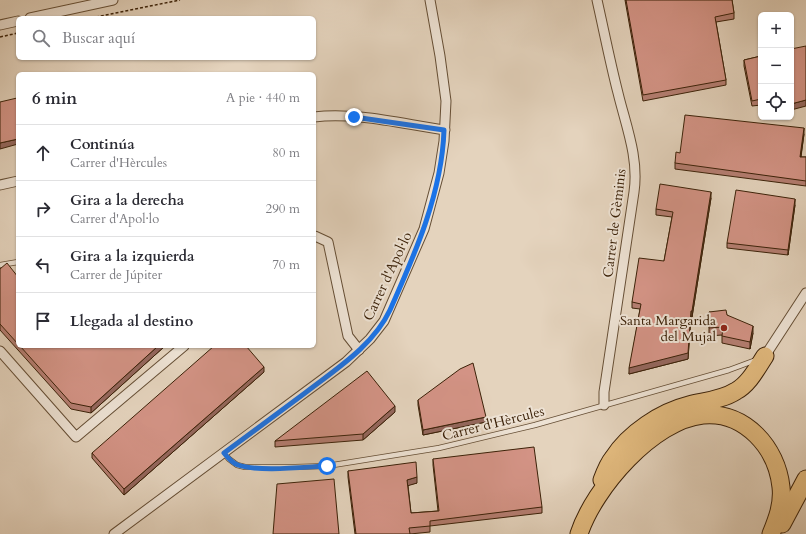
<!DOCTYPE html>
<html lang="es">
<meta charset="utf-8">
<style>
body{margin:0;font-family:Cardo,serif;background:#f2f2f3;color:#2b2b33}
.controls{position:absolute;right:12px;top:12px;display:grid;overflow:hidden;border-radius:6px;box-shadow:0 1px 3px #0004}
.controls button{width:36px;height:36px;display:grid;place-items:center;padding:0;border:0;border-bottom:1px solid #e1e1e2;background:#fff;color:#2b2b33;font:20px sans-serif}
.stop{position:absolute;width:12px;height:12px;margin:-9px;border:3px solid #1a73e8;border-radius:50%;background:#fff}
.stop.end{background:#1a73e8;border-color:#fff;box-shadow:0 1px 4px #0008}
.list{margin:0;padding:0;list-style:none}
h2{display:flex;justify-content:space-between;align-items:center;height:52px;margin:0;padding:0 16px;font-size:17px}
h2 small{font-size:13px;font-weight:400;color:#7c7c81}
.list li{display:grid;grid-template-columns:26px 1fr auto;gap:12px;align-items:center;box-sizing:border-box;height:56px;padding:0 16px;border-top:1px solid #e1e1e2}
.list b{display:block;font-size:15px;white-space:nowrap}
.list p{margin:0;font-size:13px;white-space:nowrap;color:#7c7c81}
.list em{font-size:13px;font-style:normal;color:#7c7c81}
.icon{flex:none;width:22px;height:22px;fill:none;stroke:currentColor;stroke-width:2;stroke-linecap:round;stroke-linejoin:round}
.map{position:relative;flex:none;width:806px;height:534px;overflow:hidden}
.search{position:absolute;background:#fff;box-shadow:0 1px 3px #0004;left:16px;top:16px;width:300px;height:44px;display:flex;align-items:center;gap:10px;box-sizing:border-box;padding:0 14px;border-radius:6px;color:#7c7c81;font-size:15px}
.panel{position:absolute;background:#fff;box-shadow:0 1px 3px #0004;left:16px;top:72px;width:300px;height:276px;border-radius:6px}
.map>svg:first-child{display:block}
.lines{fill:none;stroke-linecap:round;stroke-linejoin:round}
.lane-casing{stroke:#654e35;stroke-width:6}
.street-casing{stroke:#654e35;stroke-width:11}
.highway-casing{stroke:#3b2108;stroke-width:19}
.path{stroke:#3b2108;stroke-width:1.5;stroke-dasharray:3 2;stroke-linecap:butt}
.lane{stroke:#ede2d4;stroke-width:4.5}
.street{stroke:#ede2d4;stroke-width:9}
.highway{stroke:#e2ba7e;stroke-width:17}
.wall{fill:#b57e72;stroke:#3b2108}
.shaded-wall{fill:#94675d;stroke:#3b2108}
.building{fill:#d39385;stroke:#3b2108}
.route{stroke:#1a73e8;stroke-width:5}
.poi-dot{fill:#8f2418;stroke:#ede2d4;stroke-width:1.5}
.labels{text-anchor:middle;stroke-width:4;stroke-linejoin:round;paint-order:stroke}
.street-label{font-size:14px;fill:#3b2108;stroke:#ede2d4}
.poi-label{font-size:14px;fill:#3b2108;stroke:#ede2d4;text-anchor:end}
</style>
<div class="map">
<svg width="806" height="534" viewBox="0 0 806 534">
<rect width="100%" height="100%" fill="#e4d3bd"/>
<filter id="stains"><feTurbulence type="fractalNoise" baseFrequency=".005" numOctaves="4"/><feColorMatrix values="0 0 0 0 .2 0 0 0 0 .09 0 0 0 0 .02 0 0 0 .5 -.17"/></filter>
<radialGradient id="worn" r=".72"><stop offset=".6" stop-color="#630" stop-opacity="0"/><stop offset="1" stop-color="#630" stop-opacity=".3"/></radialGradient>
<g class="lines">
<!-- lane casing -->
<g class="lane-casing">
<g id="lane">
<polyline points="0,265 18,262"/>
<polyline points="224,453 229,459 237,465 245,467 295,467 327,466 439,448 535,425 729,370 756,360"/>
</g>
</g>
<!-- street casing -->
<g class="street-casing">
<g id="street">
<path d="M597,0C604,31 610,62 618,93C626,126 639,158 634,192L604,392V405"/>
<polyline points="30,18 113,0"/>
<polyline points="0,25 18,21"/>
<path d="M314,117C357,112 402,124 445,130"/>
<polyline points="0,185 18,181"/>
<polyline points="314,237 315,236 328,242 348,336 359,350"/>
<polyline points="0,351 76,437 184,346"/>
<polyline points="765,356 806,293"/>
<polyline points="114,534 346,362 370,339 384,321 424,229 439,173 444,141 446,101 440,56 430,0"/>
</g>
</g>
<!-- highway casing -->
<g class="highway-casing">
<g id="highway">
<path d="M602,480C605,472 608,464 613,458C629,433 661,412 689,405C705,401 722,400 736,391C749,384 757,368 765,356"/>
<polyline points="782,524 806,479"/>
<path d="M579,534C594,488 653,420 703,415C745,411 777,448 781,487C783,504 777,519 771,534"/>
</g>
</g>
<!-- path -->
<g class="path">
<polyline points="91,18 180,0"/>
<polyline points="0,37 18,33"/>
</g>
<!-- lane -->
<use href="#lane" class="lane"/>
<!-- street -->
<use href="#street" class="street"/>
<!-- highway -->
<use href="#highway" class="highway"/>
</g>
<!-- wall -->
<g class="wall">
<polygon points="625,0 732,0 734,13 734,19 716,22 726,80 726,85 643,101"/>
<polygon points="761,56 761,105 752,106 744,66 744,60"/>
<polygon points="804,134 801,157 806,157 806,186 675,169 675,163 680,153"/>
<polygon points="711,198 692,317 691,317 688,359 629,374 640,309 632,308 632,302 664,261 672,217 656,215 656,209"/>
<polygon points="795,205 788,255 727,248 727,243"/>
<polygon points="0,269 18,277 18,346 165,346 91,413 71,409 0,330"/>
<polygon points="709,312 727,315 753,333 750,349 722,343 722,335 709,336"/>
<polygon points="264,372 124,495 92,458 92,453"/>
<polygon points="418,400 486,422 423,435 418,405"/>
<polygon points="395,412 363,440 275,447 275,441"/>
<polygon points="433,459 542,507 542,513 430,526 430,532 410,534 355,534 348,477 348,471 417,483 408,485 411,513 438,511 433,465"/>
</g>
<!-- shaded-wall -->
<g class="shaded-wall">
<polygon points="806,100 806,106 791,110 791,104"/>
<polygon points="804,128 804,134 800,162 800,157"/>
<polygon points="18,139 18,144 0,149 0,143"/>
<polygon points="711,192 711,198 692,317 692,311"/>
<polygon points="795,199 795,205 788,255 788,250"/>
<polygon points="691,311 688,359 629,374 629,368"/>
<polygon points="753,326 753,333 750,349 750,342"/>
<polygon points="158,346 165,346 91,413 91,407"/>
<polygon points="264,367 264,372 124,495 124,489"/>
<polygon points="395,406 395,412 363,440 363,434"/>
<polygon points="486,417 486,422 423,435 423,430"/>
<polygon points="417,477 417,483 407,486 407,480"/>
</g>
<!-- building -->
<g class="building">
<polygon points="626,0 732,0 734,13 715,17 726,80 643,95"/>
<polygon points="806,46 806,100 791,104 791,49"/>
<polygon points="761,56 761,99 752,101 744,60"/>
<polygon points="17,98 18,101 18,139 0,143 0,102"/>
<polygon points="685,115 804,128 800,157 806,157 806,181 675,163 676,152 680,153"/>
<polygon points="660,184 711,192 692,311 691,311 688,353 629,368 641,304 632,302 639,258 664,261 673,212 656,209"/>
<polygon points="736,190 795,199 788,250 727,243"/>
<polygon points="7,263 18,277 18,344 0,324 0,269"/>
<polygon points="726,310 727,315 753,326 750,342 722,336 723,327 709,328 709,312"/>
<polygon points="20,346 158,346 91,407 71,403"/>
<polygon points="214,346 246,346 264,367 124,489 92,453"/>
<polygon points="473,363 486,417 423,430 418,400 460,369"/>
<polygon points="367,371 395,406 363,434 275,441"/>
<polygon points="534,447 542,507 430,521 430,526 409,528 410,534 356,534 348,471 416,462 417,477 407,480 411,513 439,511 433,459"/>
<polygon points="334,479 339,534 273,534 277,484"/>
</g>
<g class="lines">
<!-- route -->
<path class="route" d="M327,466C305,467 258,472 238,465C232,463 228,458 224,453C251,433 278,413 305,393C336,369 373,346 390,310C415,254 442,193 444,130L354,117"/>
</g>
<!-- markers -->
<circle class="poi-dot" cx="724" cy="328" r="4"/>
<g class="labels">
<!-- street labels -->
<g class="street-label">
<text transform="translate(614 223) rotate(-83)" y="5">Carrer de Gèminis</text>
<text transform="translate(387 276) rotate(-65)" y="5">Carrer d'Apol·lo</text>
<text transform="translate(493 423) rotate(-14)" y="5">Carrer d'Hèrcules</text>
</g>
<!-- poi labels -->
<g class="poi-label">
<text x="716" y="325">Santa Margarida<tspan x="716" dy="16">del Mujal</tspan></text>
</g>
</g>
<rect width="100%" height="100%" filter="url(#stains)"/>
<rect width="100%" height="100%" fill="url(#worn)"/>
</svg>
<div class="controls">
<button>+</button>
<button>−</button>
<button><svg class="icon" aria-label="locate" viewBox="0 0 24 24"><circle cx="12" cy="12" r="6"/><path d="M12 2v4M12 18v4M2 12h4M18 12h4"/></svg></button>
</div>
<div class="stop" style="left:327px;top:466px"></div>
<div class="stop end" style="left:354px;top:117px"></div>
<div class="search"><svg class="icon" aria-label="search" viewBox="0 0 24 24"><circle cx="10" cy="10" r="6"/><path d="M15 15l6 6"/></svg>Buscar aquí</div>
<section class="panel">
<h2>6 min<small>A pie · 440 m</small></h2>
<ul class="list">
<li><svg class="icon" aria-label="ahead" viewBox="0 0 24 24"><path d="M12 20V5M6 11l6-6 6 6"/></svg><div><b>Continúa</b><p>Carrer d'Hèrcules</p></div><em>80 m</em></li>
<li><svg class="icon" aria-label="right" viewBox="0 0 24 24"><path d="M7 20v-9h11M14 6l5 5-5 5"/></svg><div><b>Gira a la derecha</b><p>Carrer d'Apol·lo</p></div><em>290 m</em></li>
<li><svg class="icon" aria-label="left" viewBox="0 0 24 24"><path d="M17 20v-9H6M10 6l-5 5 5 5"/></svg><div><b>Gira a la izquierda</b><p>Carrer de Júpiter</p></div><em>70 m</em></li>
<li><svg class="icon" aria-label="arrive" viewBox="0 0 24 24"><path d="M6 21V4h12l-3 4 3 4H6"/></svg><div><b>Llegada al destino</b></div></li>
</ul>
</section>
</div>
